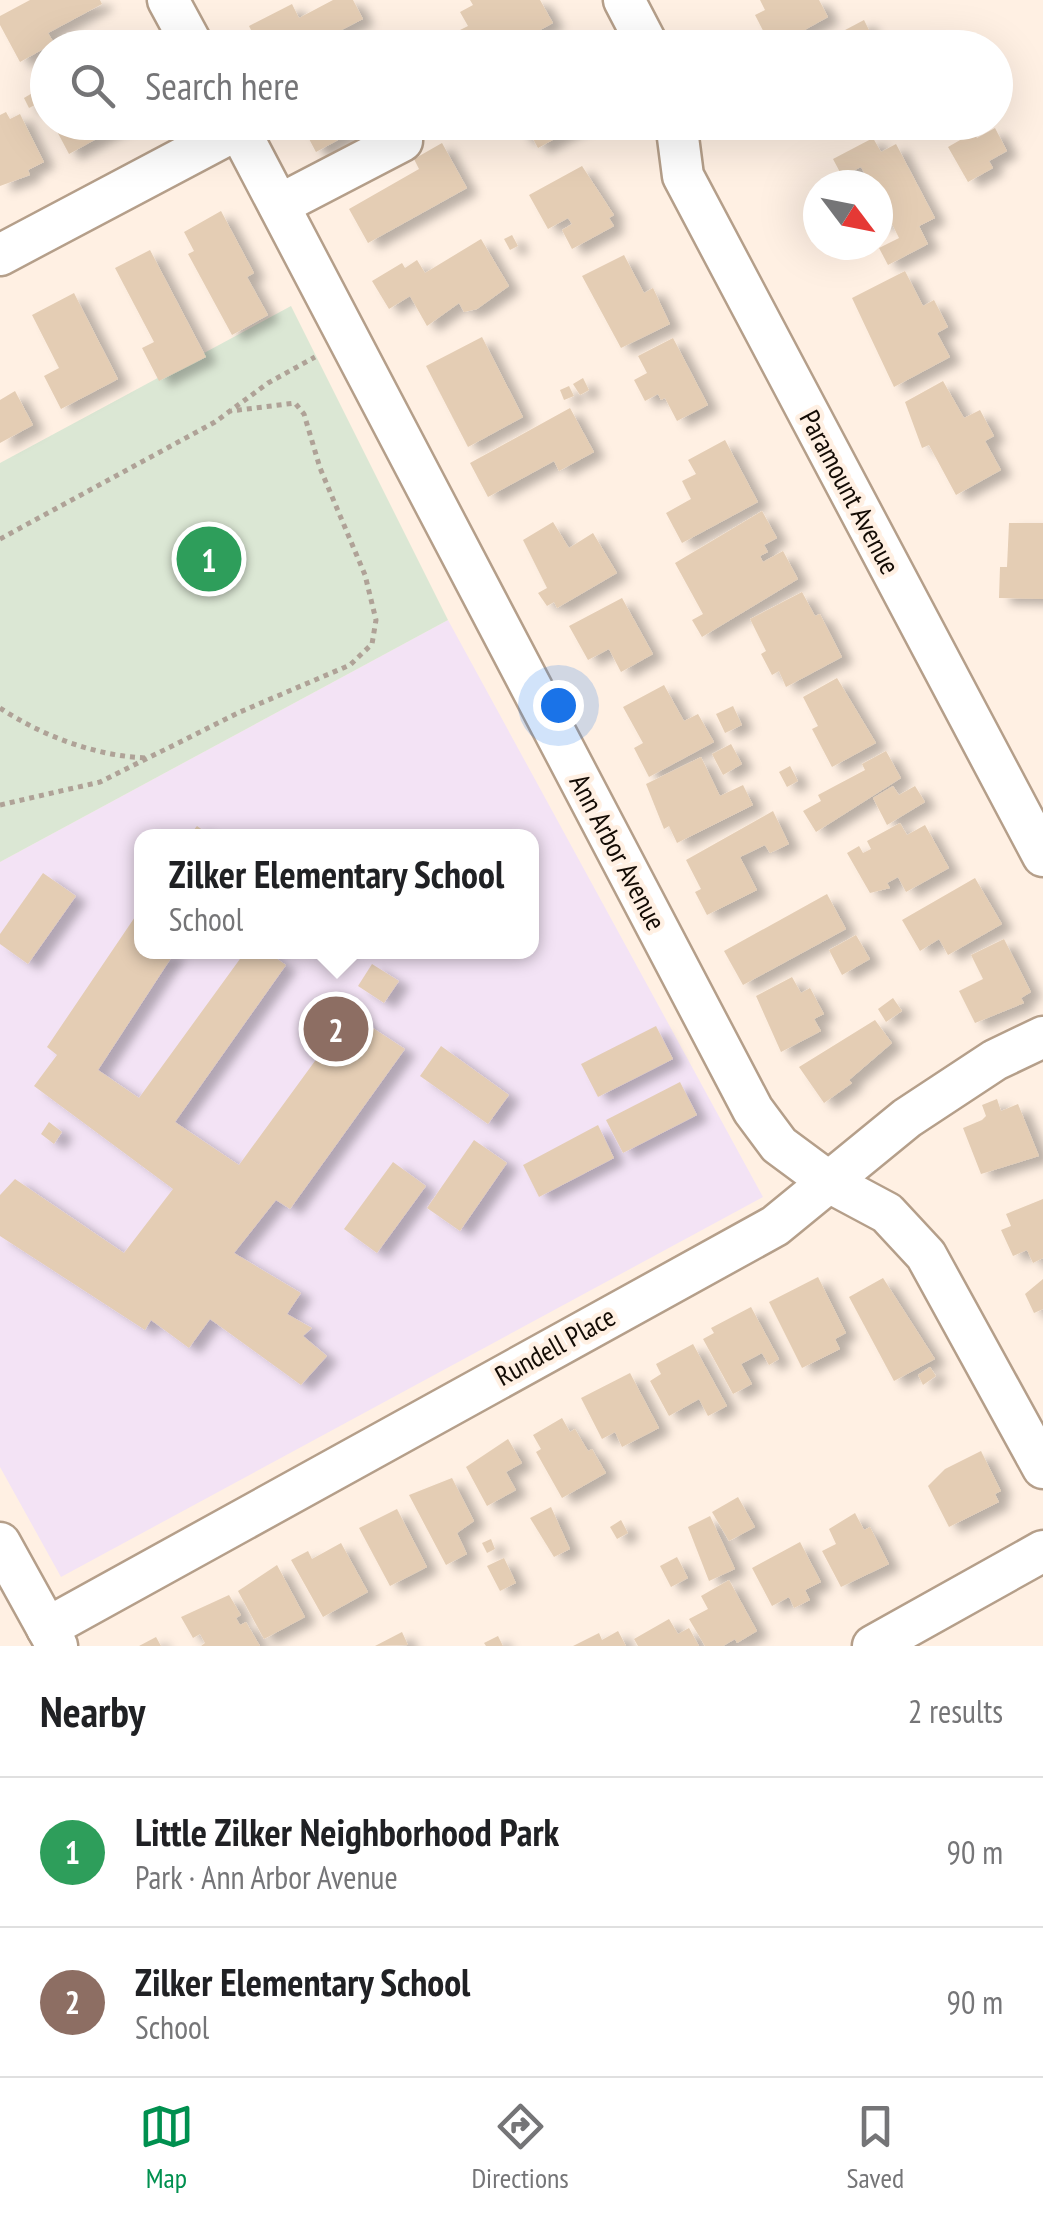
<!DOCTYPE html>
<meta charset="utf-8">
<style>
body{margin:0;font-family:"PT Sans Narrow",sans-serif;background:#f2f2f2;color:#202124}
.compass{position:absolute;left:803px;top:170px;width:90px;height:90px;border-radius:50%;background:#fff;box-shadow:0 10px 40px #0002;rotate:122deg}
.you{position:absolute;left:558px;top:705px;width:35px;height:35px;margin:-25px;border:8px solid #fff;border-radius:50%;background:#1a73e8;box-shadow:0 0 0 15px #1a73e833}
.badge{display:grid;place-items:center;width:65px;height:65px;border-radius:50%;background:#00904f;color:#fff;font-size:32px;font-weight:700}
.pin{position:absolute;translate:-50% -50%;border:5px solid #fff;box-shadow:0 2px 10px #0006}
.popup{position:absolute;left:134px;top:829px;width:405px;height:130px;box-sizing:border-box;display:grid;place-content:center;border-radius:20px;background:#fff;filter:drop-shadow(0 2px 8px #0005);font-size:32px;white-space:nowrap;color:#757577}
.popup b{font-size:38px;color:#202124}
.popup::after{content:'';position:absolute;left:50%;top:100%;margin-left:-20px;border:20px solid transparent;border-top-color:#fff}
.list{margin:0;padding:0;list-style:none}
h2{display:flex;justify-content:space-between;align-items:center;height:130px;margin:0;padding:0 40px;font-size:42px}
h2 small{font-size:32px;font-weight:400;color:#757577}
.list li{display:grid;grid-template-columns:65px 1fr auto;gap:30px;align-items:center;box-sizing:border-box;height:150px;padding:0 40px;border-top:2px solid #e0e0e0}
.list b{display:block;font-size:38px;white-space:nowrap}
.list p{margin:0;font-size:32px;white-space:nowrap;color:#757577}
.list em{font-size:32px;font-style:normal;color:#757577}
.icon{flex:none;width:55px;height:55px;fill:none;stroke:currentColor;stroke-width:2;stroke-linecap:round;stroke-linejoin:round}
.map{position:relative;flex:none;width:1043px;height:1646px;overflow:hidden}
.search{position:absolute;background:#fff;box-shadow:0 10px 40px #0002;left:30px;right:30px;top:30px;height:110px;display:flex;align-items:center;gap:25px;box-sizing:border-box;padding:0 35px;border-radius:55px;color:#757577;font-size:38px}
.sheet{height:430px;background:#fff}
nav{display:flex;justify-content:space-around;align-items:center;box-sizing:border-box;height:140px;border-top:2px solid #e0e0e0;background:#fff;font-size:28px;color:#757577}
nav a{display:grid;justify-items:center;gap:5px}
nav .on{color:#00904f}
.map>svg:first-child{display:block}
.education{fill:#f3e3f5;fill-rule:evenodd}
.green{fill:#dbe7d4}
.building{fill:#e4cdb4;filter:url(#shadow)}
.lines{fill:none;stroke-linecap:round;stroke-linejoin:round}
.minor-casing{stroke:#b59f8a;stroke-width:45}
.path{stroke:#afa297;stroke-width:5;stroke-dasharray:5 5;stroke-linecap:butt}
.minor{stroke:#fff;stroke-width:40}
.labels{text-anchor:middle;stroke-width:9;stroke-linejoin:round;paint-order:stroke}
.street-label{font-size:28px;fill:#140c05;stroke:#fff0e3}
</style>
<div class="map">
<svg width="1043" height="1646" viewBox="0 0 1043 1646">
<defs>
<filter id="shadow"><feDropShadow dx="11" dy="6" stdDeviation="5" flood-color="#0004"/></filter>
</defs>
<rect width="100%" height="100%" fill="#fff0e3"/>
<!-- education -->
<path class="education" d="M448,620L763,1197L61,1577L0,1467V862ZM141,836H531V952H141Z"/>
<!-- green -->
<polygon class="green" points="291,306 448,620 0,862 0,463"/>
<!-- building -->
<g class="building">
<polygon points="30,0 100,0 102,4 48,33 54,43 20,62 0,25 0,16"/>
<polygon points="333,0 353,0 363,19 314,44 316,48 260,48 249,26 292,4 299,18"/>
<polygon points="470,0 540,0 553,23 507,48 467,48 458,31 468,26 460,12 473,5"/>
<polygon points="760,0 819,0 828,17 772,48 755,15 765,10"/>
<polygon points="864,20 878,48 811,48"/>
<polygon points="39,89 45,100 29,108 24,98"/>
<polygon points="6,112 10,119 20,114 44,162 28,170 30,175 0,186 0,115"/>
<polygon points="52,122 127,122 69,154"/>
<polygon points="300,122 371,122 316,152"/>
<polygon points="523,122 585,122 538,148 531,135 523,139 516,126"/>
<polygon points="995,128 1007,151 989,161 993,168 968,182 948,147 974,132 977,138"/>
<polygon points="873,138 881,152 896,144 935,218 919,226 928,244 888,265 879,248 899,238 890,220 878,226 878,185 862,185 869,181 861,167 842,176 833,159"/>
<polygon points="442,143 467,188 368,243 349,209 419,169 414,159"/>
<polygon points="582,166 614,215 609,218 614,226 572,249 562,230 572,224 568,218 548,229 529,195"/>
<polygon points="221,211 254,273 247,277 268,315 232,335 188,254 194,251 184,232"/>
<polygon points="512,235 518,246 510,250 504,239"/>
<polygon points="481,239 509,286 477,309 464,312 459,303 427,326 410,296 389,309 372,281 402,263 405,268 417,260 425,273"/>
<polygon points="150,250 206,357 159,381 142,348 154,342 115,268"/>
<polygon points="624,255 644,293 653,288 670,324 621,348 582,276"/>
<polygon points="905,271 923,306 934,300 948,327 937,333 950,357 894,387 852,298"/>
<polygon points="74,293 118,379 61,409 44,376 59,368 32,315"/>
<polygon points="482,337 523,417 468,447 426,366"/>
<polygon points="673,338 708,405 677,421 665,398 661,400 658,394 645,401 634,380 647,373 638,356"/>
<polygon points="583,378 589,390 580,395 573,384"/>
<polygon points="943,381 964,418 980,410 994,436 985,441 1001,470 956,495 929,445 922,448 905,402"/>
<polygon points="569,386 574,396 564,400 560,390"/>
<polygon points="15,391 33,425 0,443 0,400"/>
<polygon points="570,408 594,452 559,471 554,461 488,497 470,463"/>
<polygon points="725,440 758,502 682,543 666,513 691,499 682,481 696,474 688,460"/>
<polygon points="762,511 777,538 764,545 768,552 760,556 763,562 783,551 798,579 702,637 692,620 703,614 675,563"/>
<polygon points="553,522 569,548 593,533 617,573 557,608 554,602 547,606 538,593 547,588 523,540"/>
<polygon points="1009,523 1043,523 1043,599 999,598 1000,567 1007,567"/>
<polygon points="802,592 815,616 820,614 842,657 786,687 779,671 772,675 761,654 766,651 750,619"/>
<polygon points="622,598 653,654 621,672 609,649 588,660 569,626"/>
<polygon points="837,678 876,743 832,767 812,729 818,726 803,697"/>
<polygon points="664,685 684,721 698,714 714,742 649,777 634,748 643,743 623,707"/>
<polygon points="733,706 742,725 725,733 716,714"/>
<polygon points="731,744 742,764 723,775 712,754"/>
<polygon points="886,751 901,778 816,832 803,811 821,801 818,795 865,770 862,764"/>
<polygon points="701,757 720,796 743,785 753,805 677,843 669,826 664,829 646,784"/>
<polygon points="790,766 798,781 787,787 779,772"/>
<polygon points="893,786 899,795 915,786 925,802 887,825 873,798"/>
<polygon points="773,811 789,844 770,853 765,845 740,857 757,890 707,915 695,892 701,889 686,860"/>
<polygon points="900,823 907,835 925,825 949,868 906,892 898,877 887,883 890,888 870,893 847,853 859,846 863,853 871,849 867,841"/>
<polygon points="197,826 211,836 189,836"/>
<polygon points="43,873 76,896 28,964 0,944 0,934"/>
<polygon points="975,878 1002,924 948,955 939,939 920,951 902,920"/>
<polygon points="827,894 846,929 743,985 724,951"/>
<polygon points="141,908 141,952 175,952 98,1070 139,1098 245,952 267,952 286,965 175,1122 239,1165 350,1013 405,1049 290,1209 276,1200 234,1253 301,1293 287,1314 312,1328 303,1336 327,1356 301,1385 210,1319 189,1348 151,1320 145,1330 0,1236 0,1195 15,1179 124,1253 173,1189 34,1086 57,1055 47,1047"/>
<polygon points="856,935 870,959 842,975 829,950"/>
<polygon points="1004,939 1031,992 1021,998 1024,1003 975,1023 959,991 983,979 971,955"/>
<polygon points="372,964 399,981 384,1003 358,986"/>
<polygon points="792,977 801,993 810,988 824,1014 814,1019 821,1031 781,1052 756,996"/>
<polygon points="893,998 902,1011 886,1022 878,1009"/>
<polygon points="875,1020 892,1043 849,1080 852,1083 824,1103 799,1067"/>
<polygon points="656,1026 673,1059 598,1097 581,1064"/>
<polygon points="441,1046 509,1095 488,1124 420,1076"/>
<polygon points="680,1082 697,1115 623,1153 606,1120"/>
<polygon points="997,1099 1001,1111 1018,1104 1039,1156 981,1174 963,1128 982,1120 986,1116 982,1105"/>
<polygon points="49,1122 62,1132 54,1144 41,1134"/>
<polygon points="598,1125 614,1158 539,1197 523,1165"/>
<polygon points="474,1140 507,1163 460,1231 427,1208"/>
<polygon points="393,1162 426,1186 377,1253 344,1229"/>
<polygon points="1043,1199 1043,1258 1033,1263 1027,1250 1013,1256 1001,1230 1011,1226 1006,1214"/>
<polygon points="818,1277 846,1333 835,1339 840,1349 802,1368 769,1302"/>
<polygon points="883,1278 935,1359 894,1381 849,1297"/>
<polygon points="1043,1279 1043,1309 1034,1313 1025,1294"/>
<polygon points="751,1307 779,1359 769,1365 762,1353 741,1364 752,1384 733,1394 703,1339 714,1333 711,1328"/>
<polygon points="693,1344 727,1406 708,1416 699,1399 669,1416 650,1381 661,1374 656,1364"/>
<polygon points="930,1367 936,1376 923,1385 918,1375"/>
<polygon points="630,1373 659,1428 622,1447 615,1432 602,1439 581,1398"/>
<polygon points="562,1418 570,1432 575,1429 588,1451 592,1449 606,1473 562,1498 536,1452 541,1449 533,1435"/>
<polygon points="508,1439 522,1463 506,1472 516,1490 487,1506 466,1467"/>
<polygon points="981,1451 1001,1491 995,1494 999,1502 949,1527 928,1486 945,1469"/>
<polygon points="452,1478 474,1521 457,1533 467,1554 446,1565 409,1495"/>
<polygon points="738,1497 755,1527 729,1541 712,1512"/>
<polygon points="551,1507 570,1549 554,1557 530,1518"/>
<polygon points="397,1509 427,1567 390,1586 359,1528"/>
<polygon points="855,1513 864,1530 870,1527 889,1564 841,1587 822,1551 836,1544 829,1529"/>
<polygon points="710,1516 735,1569 709,1581 688,1527"/>
<polygon points="621,1520 628,1533 617,1539 610,1527"/>
<polygon points="491,1539 495,1549 487,1553 482,1543"/>
<polygon points="800,1542 821,1582 805,1590 810,1600 794,1608 789,1597 772,1606 752,1568"/>
<polygon points="341,1543 368,1592 323,1617 291,1560 308,1551 312,1559"/>
<polygon points="677,1557 688,1578 671,1587 660,1566"/>
<polygon points="504,1558 516,1583 500,1591 487,1566"/>
<polygon points="277,1565 305,1617 264,1639 238,1591"/>
<polygon points="729,1580 757,1631 737,1643 735,1639 723,1646 705,1646 689,1619 708,1609 701,1596"/>
<polygon points="229,1595 241,1615 236,1618 240,1625 246,1622 260,1646 201,1646 205,1643 200,1634 193,1638 181,1617"/>
<polygon points="669,1619 678,1634 689,1628 699,1646 638,1646 634,1639"/>
<polygon points="618,1631 626,1646 573,1646 599,1633 602,1640"/>
<polygon points="402,1632 408,1645 375,1646"/>
<polygon points="498,1636 503,1646 486,1646 484,1643"/>
<polygon points="156,1637 161,1646 139,1646"/>
</g>
<g class="lines">
<!-- minor casing -->
<g class="minor-casing">
<g id="minor">
<polyline points="168,0 194,48"/>
<polyline points="624,0 649,48"/>
<polyline points="235,122 753,1110 779,1145 829,1182 887,1213 926,1255 1043,1468"/>
<polyline points="676,122 683,176 1043,856"/>
<polyline points="279,205 402,141"/>
<polyline points="0,255 238,129"/>
<polyline points="0,1543 57,1646"/>
<polyline points="47,1628 775,1226 907,1118 995,1060 1043,1037"/>
<polyline points="873,1646 1043,1551"/>
</g>
</g>
<!-- path -->
<g class="path">
<polyline points="0,539 215,422 268,383 315,357"/>
<path d="M0,708C42,736 98,757 149,758"/>
<polyline points="0,805 100,782 240,712 350,665 372,644 376,620 365,575 320,468 304,414 295,403 231,411"/>
</g>
<!-- minor -->
<use href="#minor" class="minor"/>
</g>
<g class="labels">
<!-- street labels -->
<g class="street-label">
<text transform="translate(850 492) rotate(62)" y="10">Paramount Avenue</text>
<text transform="translate(618 852) rotate(62)" y="10">Ann Arbor Avenue</text>
<text transform="translate(555 1346) rotate(-29)" y="10">Rundell Place</text>
</g>
</g>
</svg>
<svg class="compass" viewBox="-18 -18 36 36"><path d="M0-13l5 13h-10z" fill="#e53935"/><path d="M0 13l5-13h-10z" fill="#757577"/></svg>
<div class="you"></div>
<div class="pin badge" style="left:209px;top:559px;background:#2e9e5b">1</div>
<div class="pin badge" style="left:336px;top:1029px;background:#8d6e63">2</div>
<div class="popup"><b>Zilker Elementary School</b>School</div>
<div class="search"><svg class="icon" aria-label="search" viewBox="0 0 24 24"><circle cx="10" cy="10" r="6"/><path d="M15 15l6 6"/></svg>Search here</div>
</div>
<section class="sheet">
<h2>Nearby<small>2 results</small></h2>
<ul class="list">
<li><span class="badge" style="background:#2e9e5b">1</span><div><b>Little Zilker Neighborhood Park</b><p>Park · Ann Arbor Avenue</p></div><em>90 m</em></li>
<li><span class="badge" style="background:#8d6e63">2</span><div><b>Zilker Elementary School</b><p>School</p></div><em>90 m</em></li>
</ul>
</section>
<nav>
<a class="on"><svg class="icon" aria-label="map" viewBox="0 0 24 24"><path d="M3 6l6-2 6 2 6-2v14l-6 2-6-2-6 2zM9 4v14M15 6v14"/></svg>Map</a>
<a><svg class="icon" aria-label="directions" viewBox="0 0 24 24"><path d="M12 3l9 9-9 9-9-9zM9 14v-3h6M13 9l2 2-2 2"/></svg>Directions</a>
<a><svg class="icon" aria-label="saved" viewBox="0 0 24 24"><path d="M7 4h10v16l-5-4-5 4z"/></svg>Saved</a>
</nav>
